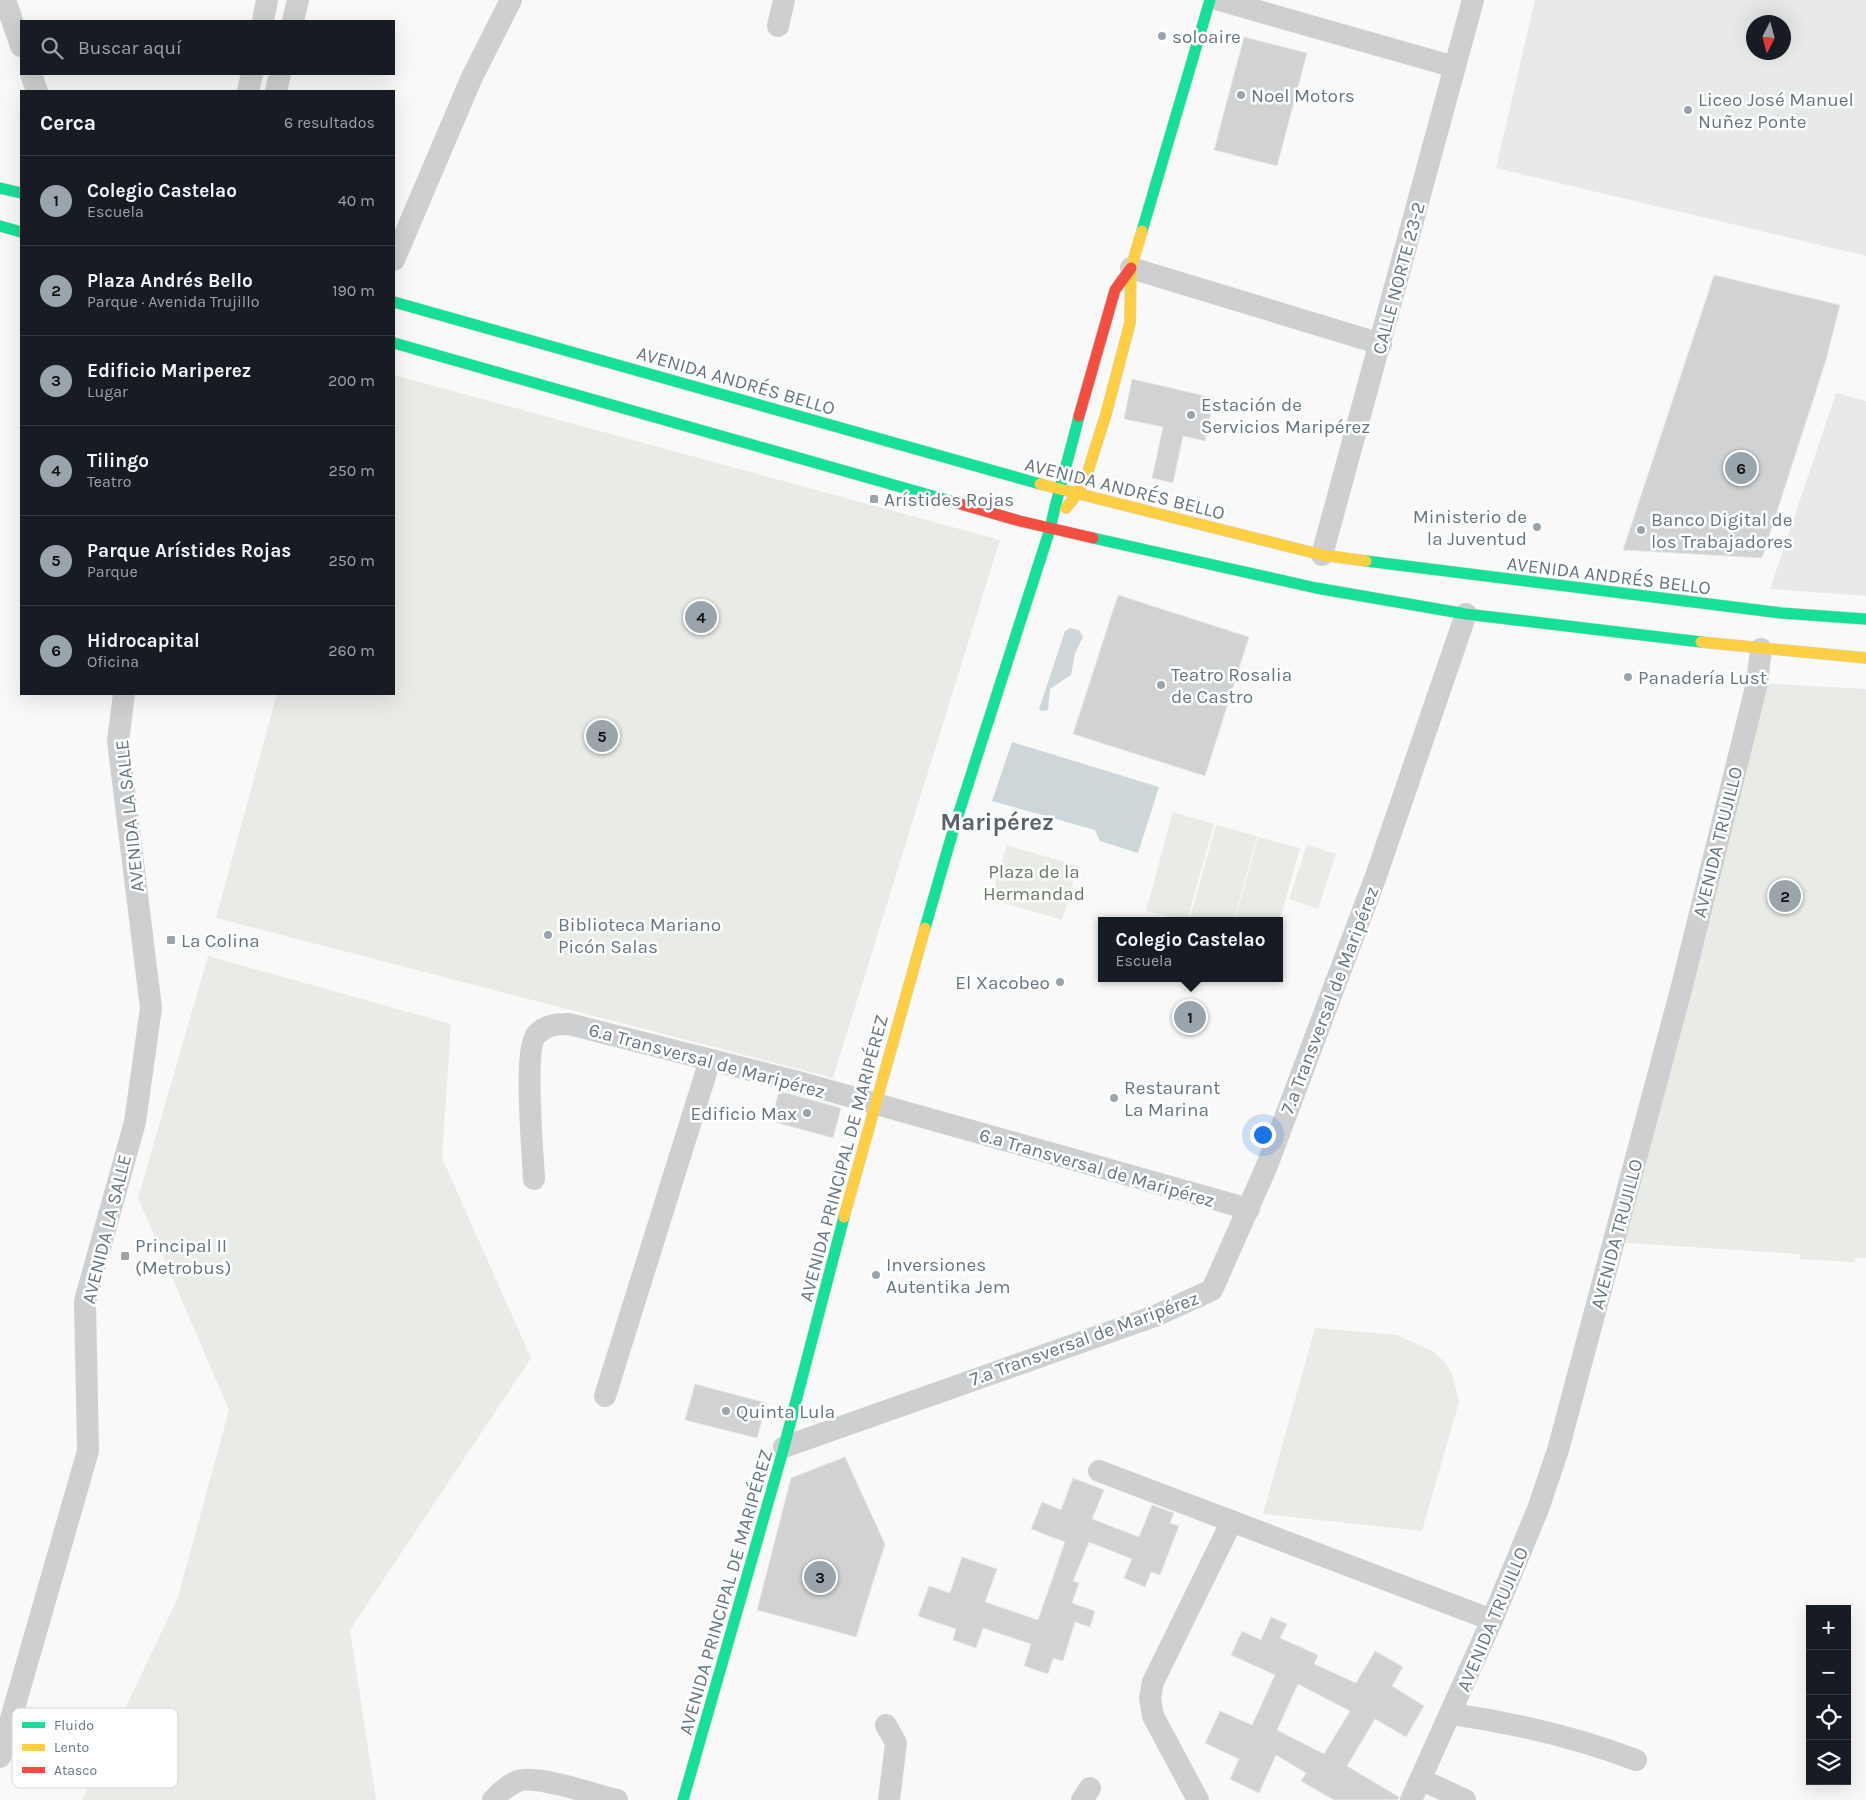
<!DOCTYPE html>
<html lang="es">
<meta charset="utf-8">
<style>
body{margin:0;font-family:Karla,sans-serif;background:#20242c;color:#f1f3f6}
.controls{position:absolute;right:15px;bottom:15px;display:grid;overflow:hidden;border-radius:0px;box-shadow:0 5px 20px #0002}
.controls button{width:45px;height:45px;display:grid;place-items:center;padding:0;border:0;border-bottom:1px solid #363941;background:#171b24;color:#f1f3f6;font:25px sans-serif}
.compass{position:absolute;left:1746px;top:15px;width:45px;height:45px;border-radius:50%;background:#171b24;box-shadow:0 5px 20px #0002;rotate:186deg}
.you{position:absolute;left:1262px;top:1134px;width:18px;height:18px;margin:-12px;border:4px solid #fff;border-radius:50%;background:#1a73e8;box-shadow:0 0 0 8px #1a73e833}
.badge{display:grid;place-items:center;width:32px;height:32px;border-radius:50%;background:#99a4ac;color:#111;font-size:16px;font-weight:700}
.pin{position:absolute;translate:-50% -50%;border:2px solid #fff;box-shadow:0 1px 5px #0006}
.popup{position:absolute;left:1098px;top:917px;width:185px;height:65px;box-sizing:border-box;display:grid;place-content:center;border-radius:0px;background:#171b24;filter:drop-shadow(0 1px 4px #0005);font-size:16px;white-space:nowrap;color:#9ea1a6}
.popup b{font-size:19px;color:#f1f3f6}
.popup::after{content:'';position:absolute;left:50%;top:100%;margin-left:-10px;border:10px solid transparent;border-top-color:#171b24}
.list{margin:0;padding:0;list-style:none}
h2{display:flex;justify-content:space-between;align-items:center;height:65px;margin:0;padding:0 20px;font-size:21px}
h2 small{font-size:16px;font-weight:400;color:#9ea1a6}
.list li{display:grid;grid-template-columns:32px 1fr auto;gap:15px;align-items:center;box-sizing:border-box;height:90px;padding:0 20px;border-top:1px solid #363941}
.list b{display:block;font-size:19px;white-space:nowrap}
.list p{margin:0;font-size:16px;white-space:nowrap;color:#9ea1a6}
.list em{font-size:16px;font-style:normal;color:#9ea1a6}
.icon{flex:none;width:28px;height:28px;fill:none;stroke:currentColor;stroke-width:2;stroke-linecap:round;stroke-linejoin:round}
.map{position:relative;flex:none;width:1866px;height:1800px;overflow:hidden}
.search{position:absolute;background:#171b24;box-shadow:0 5px 20px #0002;left:20px;top:20px;width:375px;height:55px;display:flex;align-items:center;gap:12px;box-sizing:border-box;padding:0 18px;border-radius:0px;color:#9ea1a6;font-size:19px}
.panel{position:absolute;background:#171b24;box-shadow:0 5px 20px #0002;left:20px;top:90px;width:375px;height:605px;border-radius:0px}
.map>svg:first-child{display:block}
.built{fill:#e8e9e9;fill-rule:evenodd}
.green{fill:#e8ebe6}
.water{fill:#ced6d9}
.building{fill:#d0d2d3;stroke:#e8e8e8;fill-rule:evenodd}
.lines{fill:none;stroke-linecap:round;stroke-linejoin:round}
.fast-casing{stroke:#d5d6d7;stroke-width:12}
.slow-casing{stroke:#d5d6d7;stroke-width:12}
.jam-casing{stroke:#d5d6d7;stroke-width:12}
.street{stroke:#cecfd0;stroke-width:22}
.fast{stroke:#16e098;stroke-width:11}
.slow{stroke:#ffcf43;stroke-width:11}
.jam{stroke:#f24e42;stroke-width:11}
.poi-dot{fill:#99a4ac;stroke:#fff;stroke-width:2}
.labels{text-anchor:middle;stroke-width:5;stroke-linejoin:round;paint-order:stroke}
.poi-label{font-size:19px;fill:#657683;stroke:#fff;text-anchor:start}
.street-label{font-size:19px;fill:#657683;stroke:#fff}
.park-label{font-size:19px;fill:#687a64;stroke:#fff}
.district-label{font-size:24px;font-weight:bold;fill:#57646e;stroke:#fff}
.key{fill:#fff;stroke:#d1d6da;stroke-width:1}
.key-label{font-size:14px;fill:#657683}
</style>
<div class="map">
<svg width="1866" height="1800" viewBox="0 0 1866 1800">
<rect width="100%" height="100%" fill="#f9f9f9"/>
<!-- built -->
<g class="built">
<path d="M1535,0H1866V256L1496,168ZM1754,22H1784V52H1754Z"/>
<polygon points="1836,393 1866,401 1866,596 1770,589"/>
</g>
<!-- green -->
<g class="green">
<polygon points="394,375 1000,540 833,1078 216,918 277,694 394,694"/>
<polygon points="1757,683 1866,689 1866,1258 1855,1258 1855,1262 1800,1259 1800,1254 1613,1242"/>
<polygon points="1173,812 1214,824 1187,921 1146,911"/>
<polygon points="1216,825 1257,836 1234,921 1189,921"/>
<polygon points="1258,837 1300,848 1279,923 1279,921 1235,921"/>
<polygon points="1007,845 1078,866 1062,920 990,899"/>
<polygon points="1307,845 1336,854 1318,909 1289,899"/>
<polygon points="208,956 451,1024 442,1158 531,1358 350,1630 376,1800 82,1800 178,1597 229,1410 138,1198"/>
<polygon points="1315,1328 1397,1335 1432,1351 1443,1360 1452,1374 1459,1402 1422,1531 1263,1514"/>
</g>
<!-- water -->
<g class="water">
<polygon points="1070,628 1079,630 1083,637 1075,653 1071,675 1050,689 1048,710 1042,711 1039,709 1065,631"/>
<polygon points="1012,742 1159,787 1138,853 1100,841 1095,830 992,801"/>
</g>
<!-- building -->
<g class="building">
<polygon points="1244,37 1307,53 1277,166 1214,150"/>
<polygon points="1714,275 1840,305 1826,360 1762,558 1623,550"/>
<polygon points="1132,379 1214,398 1205,441 1183,436 1173,483 1152,478 1163,427 1124,419"/>
<polygon points="1118,595 1249,637 1205,776 1073,734"/>
<polygon points="779,1091 841,1108 833,1138 771,1121"/>
<polygon points="695,1384 767,1403 757,1438 685,1420"/>
<polygon points="845,1457 885,1544 856,1637 757,1610 791,1478"/>
<polygon points="1073,1478 1104,1490 1092,1519 1139,1537 1152,1505 1174,1513 1170,1523 1179,1526 1160,1575 1151,1572 1145,1587 1124,1578 1132,1559 1089,1542 1073,1581 1079,1583 1072,1603 1095,1611 1090,1627 1075,1622 1063,1661 1053,1658 1048,1674 1024,1666 1031,1644 983,1628 976,1648 953,1640 956,1629 918,1616 929,1586 950,1593 962,1557 997,1569 985,1602 1038,1620 1065,1542 1031,1529 1042,1502 1061,1510"/>
<path d="M1271,1617L1287,1624L1280,1638L1318,1655L1314,1664L1356,1683L1375,1651L1403,1667L1392,1686L1424,1706L1406,1737L1375,1719L1347,1766L1399,1797L1398,1800H1334L1301,1781L1306,1773L1276,1755L1259,1793L1230,1779L1239,1759L1205,1743L1220,1711L1252,1725L1275,1675L1231,1655L1242,1631L1261,1640ZM1298,1684L1350,1711L1324,1754L1277,1730Z"/>
</g>
<g class="lines">
<!-- fast casing -->
<g class="fast-casing">
<g id="fast">
<polyline points="0,188 21,193"/>
<polyline points="0,226 21,232"/>
<polyline points="1142,231 1210,0"/>
<polyline points="394,302 1040,484"/>
<polyline points="394,343 957,503"/>
<polyline points="1093,538 1316,588 1466,614 1701,642"/>
<polyline points="1366,561 1781,613 1866,619"/>
<path d="M925,928L953,831L1050,529C1058,491 1070,454 1079,416"/>
<polyline points="683,1800 784,1447 844,1217"/>
</g>
</g>
<!-- slow casing -->
<g class="slow-casing">
<g id="slow">
<polyline points="1040,484 1322,555 1366,561"/>
<polyline points="1066,508 1077,494 1088,471 1106,414 1130,323 1131,268 1142,231"/>
<polyline points="1701,642 1866,658"/>
<polyline points="844,1217 925,928"/>
</g>
</g>
<!-- jam casing -->
<g class="jam-casing">
<g id="jam">
<polyline points="1079,416 1115,290 1131,268"/>
<polyline points="957,503 1020,521 1093,538"/>
</g>
</g>
<!-- street -->
<g class="street">
<polyline points="5,0 21,46"/>
<polyline points="1219,0 1455,67"/>
<polyline points="263,21 267,0"/>
<polyline points="293,21 298,0"/>
<polyline points="778,26 784,0"/>
<polyline points="31,74 37,91"/>
<polyline points="248,91 252,74"/>
<polyline points="276,91 280,74"/>
<polyline points="394,260 472,77 511,0"/>
<polyline points="1131,268 1381,344"/>
<polyline points="1322,555 1473,0"/>
<path d="M534,1179C533,1154 523,1048 537,1034C546,1025 557,1024 569,1024L802,1083L1249,1209"/>
<polyline points="605,1396 710,1060"/>
<polyline points="784,1447 1155,1316 1212,1290 1266,1168 1376,876 1466,614"/>
<polyline points="1099,1471 1492,1620"/>
<path d="M1451,1714C1515,1723 1575,1737 1636,1760"/>
<polyline points="886,1725 896,1743 889,1800"/>
<polyline points="0,1757 88,1451 85,1301 135,1122 151,1008 118,741 124,694"/>
<polyline points="1422,1780 1465,1800"/>
<path d="M493,1800C500,1792 508,1785 518,1781C536,1774 595,1795 617,1800"/>
<polyline points="1082,1800 1090,1788"/>
<polyline points="1198,1800 1153,1716 1150,1698 1153,1682 1232,1521"/>
<polyline points="1411,1800 1492,1620 1538,1509 1558,1450 1682,986 1757,683 1761,649"/>
</g>
<!-- fast -->
<use href="#fast" class="fast"/>
<!-- slow -->
<use href="#slow" class="slow"/>
<!-- jam -->
<use href="#jam" class="jam"/>
</g>
<!-- markers -->
<g class="poi-dot">
<circle cx="1162" cy="36" r="5"/>
<circle cx="1241" cy="95" r="5"/>
<circle cx="1688" cy="110" r="5"/>
<circle cx="1191" cy="415" r="5"/>
<rect x="869" y="494" width="10" height="10" rx="2.5"/>
<circle cx="1537" cy="527" r="5"/>
<circle cx="1641" cy="530" r="5"/>
<circle cx="1628" cy="677" r="5"/>
<circle cx="1161" cy="685" r="5"/>
<circle cx="548" cy="935" r="5"/>
<rect x="166" y="935" width="10" height="10" rx="2.5"/>
<circle cx="1060" cy="982" r="5"/>
<circle cx="1114" cy="1098" r="5"/>
<circle cx="807" cy="1113" r="5"/>
<rect x="120" y="1251" width="10" height="10" rx="2.5"/>
<circle cx="876" cy="1275" r="5"/>
<circle cx="726" cy="1411" r="5"/>
</g>
<g class="labels">
<!-- poi labels -->
<g class="poi-label">
<text x="1172" y="43">soloaire</text>
<text x="1251" y="102">Noel Motors</text>
<text x="1698" y="106">Liceo José Manuel<tspan x="1698" dy="22">Nuñez Ponte</tspan></text>
<text x="1201" y="411">Estación de<tspan x="1201" dy="22">Servicios Maripérez</tspan></text>
<text x="884" y="506">Arístides Rojas</text>
<text x="1527" y="523" text-anchor="end">Ministerio de<tspan x="1527" dy="22">la Juventud</tspan></text>
<text x="1651" y="526">Banco Digital de<tspan x="1651" dy="22">los Trabajadores</tspan></text>
<text x="1171" y="681">Teatro Rosalia<tspan x="1171" dy="22">de Castro</tspan></text>
<text x="1638" y="684">Panadería Lust</text>
<text x="558" y="931">Biblioteca Mariano<tspan x="558" dy="22">Picón Salas</tspan></text>
<text x="181" y="947">La Colina</text>
<text x="1050" y="989" text-anchor="end">El Xacobeo</text>
<text x="1124" y="1094">Restaurant<tspan x="1124" dy="22">La Marina</tspan></text>
<text x="797" y="1120" text-anchor="end">Edificio Max</text>
<text x="135" y="1252">Principal II<tspan x="135" dy="22">(Metrobus)</tspan></text>
<text x="886" y="1271">Inversiones<tspan x="886" dy="22">Autentika Jem</tspan></text>
<text x="736" y="1418">Quinta Lula</text>
</g>
<!-- street labels -->
<g class="street-label">
<text transform="translate(1398 278) rotate(-75)" y="7">CALLE NORTE 23-2</text>
<text transform="translate(736 380) rotate(16)" y="7">AVENIDA ANDRÉS BELLO</text>
<text transform="translate(1125 488) rotate(14)" y="7">AVENIDA ANDRÉS BELLO</text>
<text transform="translate(1609 575) rotate(7)" y="7">AVENIDA ANDRÉS BELLO</text>
<text transform="translate(129 816) rotate(-96)" y="7">AVENIDA LA SALLE</text>
<text transform="translate(1717 842) rotate(-76)" y="7">AVENIDA TRUJILLO</text>
<text transform="translate(1329 1000) rotate(-69)" y="7">7.ª Transversal de Maripérez</text>
<text transform="translate(707 1060) rotate(15)" y="7">6.ª Transversal de Maripérez</text>
<text transform="translate(843 1158) rotate(-75)" y="7">AVENIDA PRINCIPAL DE MARIPÉREZ</text>
<text transform="translate(1097 1167) rotate(16)" y="7">6.ª Transversal de Maripérez</text>
<text transform="translate(106 1229) rotate(-76)" y="7">AVENIDA LA SALLE</text>
<text transform="translate(1616 1234) rotate(-75)" y="7">AVENIDA TRUJILLO</text>
<text transform="translate(1084 1338) rotate(-20)" y="7">7.ª Transversal de Maripérez</text>
<text transform="translate(725 1592) rotate(-74)" y="7">AVENIDA PRINCIPAL DE MARIPÉREZ</text>
<text transform="translate(1492 1619) rotate(-67)" y="7">AVENIDA TRUJILLO</text>
</g>
<!-- park labels -->
<g class="park-label">
<text x="1034" y="878">Plaza de la<tspan x="1034" dy="22">Hermandad</tspan></text>
</g>
<!-- district labels -->
<g class="district-label">
<text x="997" y="830">Maripérez</text>
</g>
</g>
<!-- legend -->
<rect x="12" y="1708" width="166" height="80" rx="8" class="key"/>
<rect x="22" y="1722" width="23" height="6" fill="#16e098"/>
<rect x="22" y="1744" width="23" height="7" fill="#ffcf43"/>
<rect x="22" y="1767" width="23" height="6" fill="#f24e42"/>
<g class="key-label">
<text x="54" y="1730">Fluido</text>
<text x="54" y="1752">Lento</text>
<text x="54" y="1775">Atasco</text>
</g>
</svg>
<div class="controls">
<button>+</button>
<button>−</button>
<button><svg class="icon" aria-label="locate" viewBox="0 0 24 24"><circle cx="12" cy="12" r="6"/><path d="M12 2v4M12 18v4M2 12h4M18 12h4"/></svg></button>
<button><svg class="icon" aria-label="layers" viewBox="0 0 24 24"><path d="M12 4l9 5-9 5-9-5zM3 14l9 5 9-5"/></svg></button>
</div>
<svg class="compass" viewBox="-18 -18 36 36"><path d="M0-13l5 13h-10z" fill="#e53935"/><path d="M0 13l5-13h-10z" fill="#9ea1a6"/></svg>
<div class="you"></div>
<div class="pin badge" style="left:1190px;top:1017px">1</div>
<div class="popup"><b>Colegio Castelao</b>Escuela</div>
<div class="pin badge" style="left:1785px;top:896px">2</div>
<div class="pin badge" style="left:820px;top:1577px">3</div>
<div class="pin badge" style="left:701px;top:617px">4</div>
<div class="pin badge" style="left:602px;top:736px">5</div>
<div class="pin badge" style="left:1741px;top:468px">6</div>
<div class="search"><svg class="icon" aria-label="search" viewBox="0 0 24 24"><circle cx="10" cy="10" r="6"/><path d="M15 15l6 6"/></svg>Buscar aquí</div>
<section class="panel">
<h2>Cerca<small>6 resultados</small></h2>
<ul class="list">
<li><span class="badge">1</span><div><b>Colegio Castelao</b><p>Escuela</p></div><em>40 m</em></li>
<li><span class="badge">2</span><div><b>Plaza Andrés Bello</b><p>Parque · Avenida Trujillo</p></div><em>190 m</em></li>
<li><span class="badge">3</span><div><b>Edificio Mariperez</b><p>Lugar</p></div><em>200 m</em></li>
<li><span class="badge">4</span><div><b>Tilingo</b><p>Teatro</p></div><em>250 m</em></li>
<li><span class="badge">5</span><div><b>Parque Arístides Rojas</b><p>Parque</p></div><em>250 m</em></li>
<li><span class="badge">6</span><div><b>Hidrocapital</b><p>Oficina</p></div><em>260 m</em></li>
</ul>
</section>
</div>
